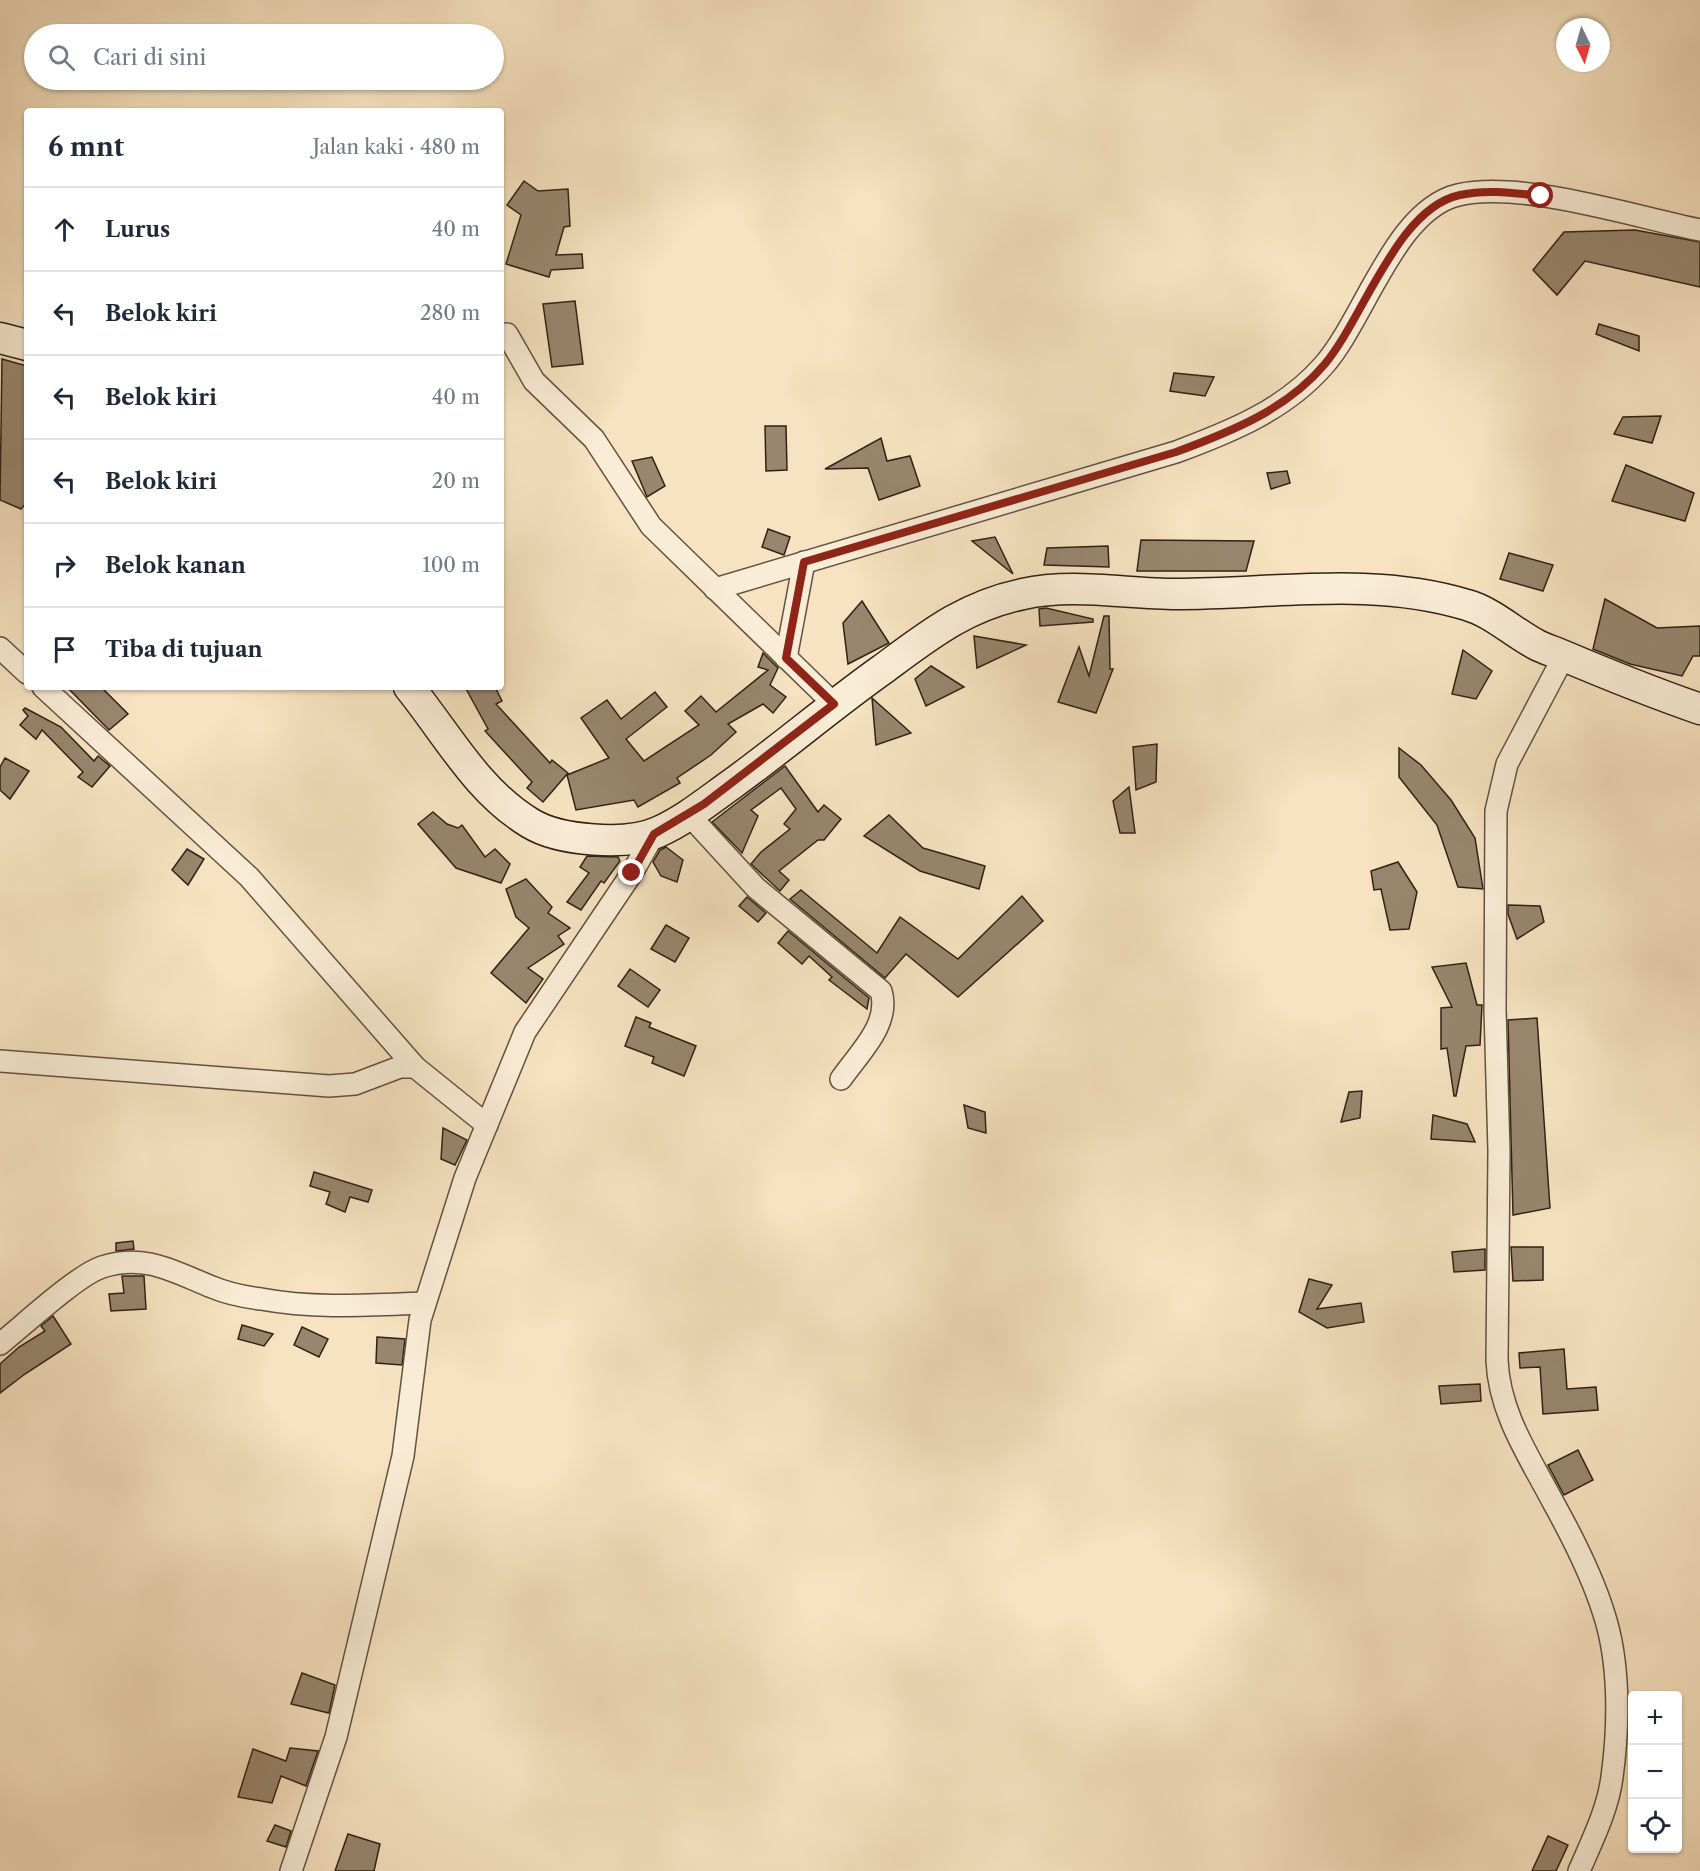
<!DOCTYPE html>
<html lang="id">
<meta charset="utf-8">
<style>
body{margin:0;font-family:"Libre Caslon Text",serif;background:#f6f6f7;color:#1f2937}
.controls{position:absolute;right:18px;bottom:18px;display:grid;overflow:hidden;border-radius:6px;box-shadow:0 2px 4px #0004}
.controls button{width:54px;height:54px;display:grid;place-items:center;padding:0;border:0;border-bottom:2px solid #e0e1e3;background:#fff;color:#1f2937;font:30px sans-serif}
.compass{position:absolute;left:1556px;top:18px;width:54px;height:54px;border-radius:50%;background:#fff;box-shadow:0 2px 4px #0004;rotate:175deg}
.stop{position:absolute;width:18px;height:18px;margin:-14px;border:4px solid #8f2418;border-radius:50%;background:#fff}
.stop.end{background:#8f2418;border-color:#fff;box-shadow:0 2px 6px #0008}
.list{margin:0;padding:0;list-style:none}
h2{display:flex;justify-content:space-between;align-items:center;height:78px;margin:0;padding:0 24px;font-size:26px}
h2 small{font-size:20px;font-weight:400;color:#747a83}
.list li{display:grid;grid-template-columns:39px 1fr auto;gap:18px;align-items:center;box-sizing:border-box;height:84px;padding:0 24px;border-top:2px solid #e0e1e3}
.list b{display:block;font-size:22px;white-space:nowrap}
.list em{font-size:20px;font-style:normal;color:#747a83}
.icon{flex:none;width:33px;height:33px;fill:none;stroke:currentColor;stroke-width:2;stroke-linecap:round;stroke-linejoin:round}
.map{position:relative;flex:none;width:1700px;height:1871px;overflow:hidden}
.search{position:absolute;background:#fff;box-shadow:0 2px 4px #0004;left:24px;top:24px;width:480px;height:66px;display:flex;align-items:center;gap:15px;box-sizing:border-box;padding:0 21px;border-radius:33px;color:#747a83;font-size:22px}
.panel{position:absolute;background:#fff;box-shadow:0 2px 4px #0004;left:24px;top:108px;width:480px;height:582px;border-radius:6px}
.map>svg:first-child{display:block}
.building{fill:#98866e;stroke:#312115;stroke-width:1.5}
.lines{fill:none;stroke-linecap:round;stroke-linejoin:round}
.minor-casing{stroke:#625240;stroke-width:24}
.secondary-casing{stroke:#312115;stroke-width:33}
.minor{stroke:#faedd7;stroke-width:21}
.secondary{stroke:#faedd7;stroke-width:30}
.route{stroke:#8f2418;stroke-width:8}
</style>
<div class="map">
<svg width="1700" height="1871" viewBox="0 0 1700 1871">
<rect width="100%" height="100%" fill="#f7e3c1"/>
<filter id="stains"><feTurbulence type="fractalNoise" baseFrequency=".00333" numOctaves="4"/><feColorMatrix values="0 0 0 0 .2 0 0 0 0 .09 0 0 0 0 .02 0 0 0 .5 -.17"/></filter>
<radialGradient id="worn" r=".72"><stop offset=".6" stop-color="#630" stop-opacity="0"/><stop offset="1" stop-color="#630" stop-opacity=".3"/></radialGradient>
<!-- building -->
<g class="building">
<polygon points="524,181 538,191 568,189 570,226 564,227 556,255 582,254 583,268 551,270 549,277 506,264 521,215 507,205"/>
<polygon points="1635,230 1700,242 1700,287 1585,261 1557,295 1533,270 1564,232"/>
<polygon points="575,301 583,364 552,367 543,304"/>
<polygon points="1599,324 1639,336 1639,351 1596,334"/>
<polygon points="2,359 27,366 27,502 21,509 0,500"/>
<polygon points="1174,373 1214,377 1205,396 1170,391"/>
<polygon points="1661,416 1652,443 1614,434 1623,417"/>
<polygon points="765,426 786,426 787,470 766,471"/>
<polygon points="881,438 887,461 910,456 920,486 879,500 868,468 825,469"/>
<polygon points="652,457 665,486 647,497 632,461"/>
<polygon points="1626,465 1694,493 1685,521 1612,501"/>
<polygon points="1287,471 1290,483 1271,489 1267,473"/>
<polygon points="768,529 790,537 784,555 762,547"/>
<polygon points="995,537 1013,574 972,541"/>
<polygon points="1141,540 1254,541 1246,571 1137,571"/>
<polygon points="1108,546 1109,567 1044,565 1047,548"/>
<polygon points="1509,553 1553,565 1543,591 1500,579"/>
<polygon points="1605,599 1657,628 1700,626 1700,656 1693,656 1682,676 1630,664 1593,649"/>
<polygon points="862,601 889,643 848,664 843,623"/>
<polygon points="1046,608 1093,619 1093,622 1040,626 1039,609"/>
<polygon points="1104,616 1109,616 1110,669 1113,669 1096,713 1058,702 1079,647 1089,676"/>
<polygon points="974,636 1026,645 977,668"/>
<polygon points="1463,650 1492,671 1476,699 1452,694"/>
<polygon points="763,653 778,668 770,685 786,697 773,713 763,704 728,724 736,732 711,755 677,778 680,783 638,807 634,800 576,810 567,775 609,758 581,718 607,700 621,719 655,692 667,707 626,739 644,761 699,725 685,711 701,696 716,712 768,670 758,667"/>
<polygon points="931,666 964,687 926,706 915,679"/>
<polygon points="67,687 101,687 128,714 109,730"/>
<polygon points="465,687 495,687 502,701 496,704 550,763 552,760 568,773 543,802 527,788 532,782 485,731 488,729"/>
<polygon points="872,698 900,723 911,733 876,745"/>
<polygon points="25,708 61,727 94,761 98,756 110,766 92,787 78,777 83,772 42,730 36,739 20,725 28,716 23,710"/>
<polygon points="1157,744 1156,782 1136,790 1133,747"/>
<polygon points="1399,748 1421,765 1451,800 1475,838 1483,889 1458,887 1437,825 1399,777"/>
<polygon points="5,758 29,771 10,799 0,790 0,767"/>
<polygon points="785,766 818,812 824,805 841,819 824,840 818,840 779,871 789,880 780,891 751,864 761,852 790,829 784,824 796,809 781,788 751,810 758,816 742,853 712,822"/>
<polygon points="1129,787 1135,833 1120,833 1113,801"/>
<polygon points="433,812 447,824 458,828 462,825 485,857 495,849 510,864 501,883 456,868 418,824"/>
<polygon points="889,815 923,848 985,866 979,889 920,871 864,836"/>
<polygon points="666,847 683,860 677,882 661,876 653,862 660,850"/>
<polygon points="187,849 204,859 188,885 172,870"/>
<polygon points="587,856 618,857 620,861 604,883 601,881 581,910 567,902 589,873 580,867"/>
<polygon points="1398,862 1417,892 1409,929 1390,930 1381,889 1374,890 1371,871"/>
<polygon points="526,879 552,907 548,913 570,928 558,936 564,944 528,968 543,979 526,1003 491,973 529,928 516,917 506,889"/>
<polygon points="801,890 877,953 900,917 958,959 1022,896 1043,921 958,997 906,954 885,978 790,899"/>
<polygon points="747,897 766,913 758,922 739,906"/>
<polygon points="1508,905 1540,906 1544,922 1517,939 1508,914"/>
<polygon points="666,925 689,938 675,962 651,949"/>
<polygon points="788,931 869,998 867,1009 829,980 832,977 809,956 802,964 778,943"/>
<polygon points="1466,963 1477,1005 1482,1005 1480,1045 1466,1046 1456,1096 1454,1096 1447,1048 1441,1049 1441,1008 1452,1007 1432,967"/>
<polygon points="630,969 660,990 648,1007 618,986"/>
<polygon points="636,1017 651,1023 649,1027 696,1046 684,1076 652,1063 654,1057 625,1046"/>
<polygon points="1537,1018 1550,1208 1513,1215 1508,1020"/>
<polygon points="1362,1091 1360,1118 1341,1122 1349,1092"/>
<polygon points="964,1105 985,1112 986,1133 968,1128"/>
<polygon points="1433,1115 1467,1124 1475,1142 1431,1139"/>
<polygon points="443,1128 467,1140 455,1165 441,1159"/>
<polygon points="314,1172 372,1190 368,1202 350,1197 345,1212 326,1204 330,1192 310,1186"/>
<polygon points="133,1241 134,1249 116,1251 116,1243"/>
<polygon points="1511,1247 1543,1247 1543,1280 1513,1281"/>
<polygon points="1485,1249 1485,1270 1454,1272 1452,1252"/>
<polygon points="122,1276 144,1276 146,1309 111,1311 109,1294 124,1293"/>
<polygon points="1309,1279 1332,1285 1317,1309 1361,1303 1364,1322 1327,1328 1299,1312"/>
<polygon points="53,1316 71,1344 25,1374 0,1393 0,1364 19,1347 45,1331 41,1326"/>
<polygon points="242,1325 273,1334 264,1346 238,1339"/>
<polygon points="302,1327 328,1339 319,1357 294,1345"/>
<polygon points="377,1337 405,1339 402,1365 376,1363"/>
<polygon points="1564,1349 1567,1389 1596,1387 1598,1410 1543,1414 1540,1367 1520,1368 1519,1353"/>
<polygon points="1480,1384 1481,1401 1441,1404 1439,1386"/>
<polygon points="1578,1450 1593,1480 1564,1495 1548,1465"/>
<polygon points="302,1673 335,1685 329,1713 291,1704"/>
<polygon points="290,1748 318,1751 306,1786 281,1776 272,1803 238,1797 253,1749 286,1761"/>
<polygon points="275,1825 291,1831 286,1847 267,1841"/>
<polygon points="348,1834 380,1844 374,1871 335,1871"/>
<polygon points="1548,1836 1568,1845 1556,1871 1532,1871"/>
</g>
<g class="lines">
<!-- minor casing -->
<g class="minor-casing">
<g id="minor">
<polyline points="507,334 534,381 594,439 651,526 834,704"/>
<path d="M715,589L1176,452C1230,432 1285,410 1324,365C1365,318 1395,210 1458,195C1521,180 1635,217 1700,230"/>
<polyline points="0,648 27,673"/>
<path d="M1564,656L1507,764L1496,811L1495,1009L1499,1151L1497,1360C1499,1413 1529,1456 1553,1502C1573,1538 1592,1575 1604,1614C1620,1663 1619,1726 1612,1777C1608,1809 1592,1841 1579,1871"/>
<polyline points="786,658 804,562"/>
<polyline points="43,687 249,877 415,1067"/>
<path d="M689,815L756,888L881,991C891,1024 859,1053 841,1079"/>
<polyline points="0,1061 329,1086 355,1084 400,1067 415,1067 487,1125"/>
<path d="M0,1344C24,1325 76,1276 102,1267C145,1253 174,1272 212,1287C226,1293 245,1297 261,1299C315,1309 370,1305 425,1303"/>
<polyline points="291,1871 336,1737 403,1456 420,1320 465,1178 525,1032 632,873 654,834"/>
</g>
</g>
<!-- secondary casing -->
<g class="secondary-casing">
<g id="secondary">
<polyline points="0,338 27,345"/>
<path d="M409,687C447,734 477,791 530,823C559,841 627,846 658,832C685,820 708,801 732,784C783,747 831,706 883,669C929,635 965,606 1023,594C1072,583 1127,594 1176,594C1273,594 1373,576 1467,605C1492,612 1514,633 1537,645C1545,649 1555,652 1564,656C1609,675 1654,693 1700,709"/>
</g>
</g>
<!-- minor -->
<use href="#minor" class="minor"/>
<!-- secondary -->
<use href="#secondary" class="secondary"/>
</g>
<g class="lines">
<!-- route -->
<path class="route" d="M632,873L654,834L704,804L834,704L786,658L804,562L1176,452C1230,432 1286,410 1324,365C1364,318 1397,208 1460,195C1487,189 1514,193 1541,196"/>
</g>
<rect width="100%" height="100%" filter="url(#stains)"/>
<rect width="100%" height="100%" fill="url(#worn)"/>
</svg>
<div class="controls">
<button>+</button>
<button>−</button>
<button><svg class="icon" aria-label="locate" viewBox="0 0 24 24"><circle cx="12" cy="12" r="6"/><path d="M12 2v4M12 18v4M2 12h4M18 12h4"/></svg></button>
</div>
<svg class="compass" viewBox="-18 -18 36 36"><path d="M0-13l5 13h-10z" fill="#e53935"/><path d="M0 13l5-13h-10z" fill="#747a83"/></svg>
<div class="stop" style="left:1541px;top:196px"></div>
<div class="stop end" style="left:632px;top:873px"></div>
<div class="search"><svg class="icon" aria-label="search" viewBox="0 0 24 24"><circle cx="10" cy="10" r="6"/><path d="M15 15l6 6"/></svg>Cari di sini</div>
<section class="panel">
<h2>6 mnt<small>Jalan kaki · 480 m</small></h2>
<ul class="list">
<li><svg class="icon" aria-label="ahead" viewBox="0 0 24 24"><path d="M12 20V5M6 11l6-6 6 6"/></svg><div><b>Lurus</b></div><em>40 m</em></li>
<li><svg class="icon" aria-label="left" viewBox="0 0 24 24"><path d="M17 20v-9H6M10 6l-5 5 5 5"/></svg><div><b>Belok kiri</b></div><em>280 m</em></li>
<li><svg class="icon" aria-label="left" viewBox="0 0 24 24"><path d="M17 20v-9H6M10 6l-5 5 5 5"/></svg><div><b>Belok kiri</b></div><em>40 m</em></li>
<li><svg class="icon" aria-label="left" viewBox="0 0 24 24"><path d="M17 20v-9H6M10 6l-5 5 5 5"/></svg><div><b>Belok kiri</b></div><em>20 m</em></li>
<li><svg class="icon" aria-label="right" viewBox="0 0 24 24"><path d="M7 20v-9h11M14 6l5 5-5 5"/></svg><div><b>Belok kanan</b></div><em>100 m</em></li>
<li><svg class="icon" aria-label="arrive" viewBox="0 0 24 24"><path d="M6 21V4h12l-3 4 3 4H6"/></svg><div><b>Tiba di tujuan</b></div></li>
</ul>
</section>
</div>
